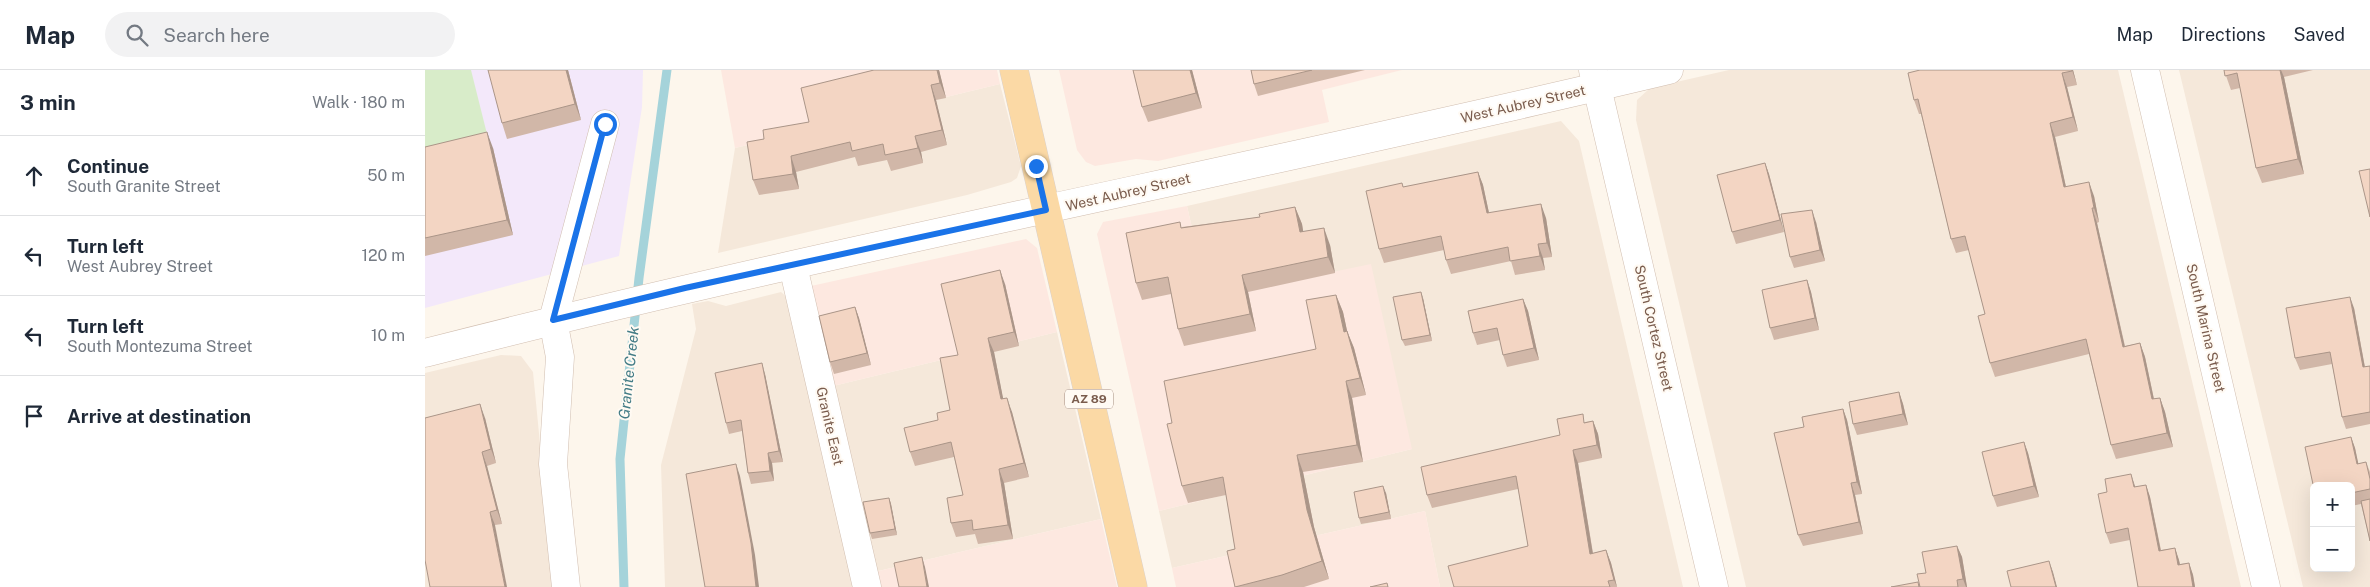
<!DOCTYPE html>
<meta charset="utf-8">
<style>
body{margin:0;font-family:"Public Sans",sans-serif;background:#f2f2f3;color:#1f2937}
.controls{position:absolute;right:15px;bottom:15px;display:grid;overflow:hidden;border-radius:8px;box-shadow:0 5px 20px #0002}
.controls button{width:45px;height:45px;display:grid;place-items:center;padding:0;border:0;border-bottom:1px solid #e0e1e3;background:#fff;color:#1f2937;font:25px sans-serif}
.stop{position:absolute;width:15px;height:15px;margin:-11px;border:4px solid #1a73e8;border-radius:50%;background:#fff}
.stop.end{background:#1a73e8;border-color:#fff;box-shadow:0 1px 5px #0008}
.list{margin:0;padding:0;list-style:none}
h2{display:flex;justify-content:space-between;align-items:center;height:65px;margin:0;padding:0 20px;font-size:21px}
h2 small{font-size:16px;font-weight:400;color:#747a83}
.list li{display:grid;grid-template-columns:32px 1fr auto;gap:15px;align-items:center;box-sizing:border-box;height:80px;padding:0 20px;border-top:1px solid #e0e1e3}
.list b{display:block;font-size:19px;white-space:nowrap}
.list p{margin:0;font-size:16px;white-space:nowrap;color:#747a83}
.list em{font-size:16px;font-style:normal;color:#747a83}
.icon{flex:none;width:28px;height:28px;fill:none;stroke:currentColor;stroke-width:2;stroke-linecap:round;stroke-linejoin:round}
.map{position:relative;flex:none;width:1945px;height:517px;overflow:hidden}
header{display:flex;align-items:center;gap:30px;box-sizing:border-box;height:70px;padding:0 25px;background:#fff;border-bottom:1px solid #e0e1e3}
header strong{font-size:24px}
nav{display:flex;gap:28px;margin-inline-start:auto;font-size:18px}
.search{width:350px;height:45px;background:#f2f2f3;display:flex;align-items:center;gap:12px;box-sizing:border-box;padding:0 18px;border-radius:28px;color:#747a83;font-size:19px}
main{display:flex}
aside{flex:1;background:#fff}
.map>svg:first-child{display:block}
.residential{fill:#f5e8da;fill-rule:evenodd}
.commercial{fill:#fde8e0}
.education{fill:#f3e8fa}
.green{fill:#d8ecc9}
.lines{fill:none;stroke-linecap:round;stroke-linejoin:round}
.stream{stroke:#a5d3da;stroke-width:9}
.minor-casing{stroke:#d1beb0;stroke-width:29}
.major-casing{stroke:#dad1cd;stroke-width:29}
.minor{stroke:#fff;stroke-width:28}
.major{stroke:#fbd9a5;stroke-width:28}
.wall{fill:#d1b7a8}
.shaded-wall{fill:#aa9588}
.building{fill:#f3d5c3;stroke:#aa9588}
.route{stroke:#1a73e8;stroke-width:6}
.labels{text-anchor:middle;stroke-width:4;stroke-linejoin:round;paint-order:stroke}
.shield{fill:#fffaf3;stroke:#a28b7f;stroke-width:1}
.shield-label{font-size:12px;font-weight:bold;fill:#7a5c4d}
.street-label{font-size:14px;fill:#7a5c4d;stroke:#fffaf3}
.water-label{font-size:15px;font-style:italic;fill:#437c86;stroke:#fffaf3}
</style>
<header>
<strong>Map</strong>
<div class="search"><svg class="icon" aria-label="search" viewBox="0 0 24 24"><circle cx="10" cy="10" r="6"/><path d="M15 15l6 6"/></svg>Search here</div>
<nav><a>Map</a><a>Directions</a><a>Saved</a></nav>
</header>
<main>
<aside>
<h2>3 min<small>Walk · 180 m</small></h2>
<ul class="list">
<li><svg class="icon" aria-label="ahead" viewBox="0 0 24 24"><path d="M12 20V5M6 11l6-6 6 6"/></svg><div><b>Continue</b><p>South Granite Street</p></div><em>50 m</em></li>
<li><svg class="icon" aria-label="left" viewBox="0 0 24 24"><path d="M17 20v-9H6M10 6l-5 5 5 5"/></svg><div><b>Turn left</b><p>West Aubrey Street</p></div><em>120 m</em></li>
<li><svg class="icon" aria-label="left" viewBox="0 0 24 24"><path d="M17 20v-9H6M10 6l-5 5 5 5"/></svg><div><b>Turn left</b><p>South Montezuma Street</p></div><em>10 m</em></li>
<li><svg class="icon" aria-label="arrive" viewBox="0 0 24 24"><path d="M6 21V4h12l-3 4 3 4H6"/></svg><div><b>Arrive at destination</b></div></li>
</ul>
</aside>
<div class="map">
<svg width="1945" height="517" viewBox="0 0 1945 517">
<rect width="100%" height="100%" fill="#fdf6ec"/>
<!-- residential -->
<g class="residential">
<polygon points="1304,0 1693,0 1816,517 1321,517 1211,50 1212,30 1225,18"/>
<path d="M1754,0H1945V517H1878ZM1889,416H1926V498H1889Z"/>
<polygon points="575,14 596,96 592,108 586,112 542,125 293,183 310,78"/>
<polygon points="1136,51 1154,71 1258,517 1015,517 1000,441 747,498 734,441 987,379 783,228 762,136"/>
<polygon points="356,222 365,230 430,517 240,517 236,395 271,259 267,234 283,231 301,236"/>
<polygon points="632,262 676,449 449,502 408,316"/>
<polygon points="76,285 96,286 108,302 129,517 0,517 0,303"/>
</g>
<!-- commercial -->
<g class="commercial">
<polygon points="296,0 572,0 575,14 310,78"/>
<polygon points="634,0 977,0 897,20 904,52 733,91 711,89 670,96 661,92 652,80"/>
<polygon points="762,136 783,228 946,194 987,379 734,441 672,164 678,152"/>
<polygon points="601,169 612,178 632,262 408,316 386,216"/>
<polygon points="1000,441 1015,517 751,517 747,498"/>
<polygon points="676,449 692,517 452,517 449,502"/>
</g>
<!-- education -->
<polygon class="education" points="0,0 218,0 217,37 194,186 0,238"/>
<!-- green -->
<polygon class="green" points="0,0 46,0 62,64 0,79"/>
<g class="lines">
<!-- stream -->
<polyline class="stream" points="199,517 195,389 214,208 242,0"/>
<!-- minor casing -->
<g class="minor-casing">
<g id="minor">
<polyline points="1168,0 1289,517"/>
<polyline points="1720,0 1841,517"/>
<polyline points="368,196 442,517"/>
<path d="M0,283C412,177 831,99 1244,0"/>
<polyline points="141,517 128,394 135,287 128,250 180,54"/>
</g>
</g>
<!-- major casing -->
<g class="major-casing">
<polyline id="major" points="589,0 708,517"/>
</g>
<!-- minor -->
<use href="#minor" class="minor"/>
<!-- major -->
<use href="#major" class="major"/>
</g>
<!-- wall -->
<g class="wall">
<polygon points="143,0 156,50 82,69 77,53"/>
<polygon points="514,0 521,28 511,30 522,75 496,82 498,93 466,101 462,90 433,96 430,87 371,102 374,119 334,125 328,110 339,69 384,52"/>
<polygon points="708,0 767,0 777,38 723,52 717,37"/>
<polygon points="826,0 940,0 833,26 829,14"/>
<polygon points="1648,0 1652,15 1642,17 1653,61 1630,67 1641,117 1669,126 1674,152 1672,153 1700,276 1715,273 1720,287 1729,329 1735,328 1740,342 1748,377 1691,389 1686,375 1664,284 1570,307 1565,293 1560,244 1544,180 1531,183 1526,169 1496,44 1494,44 1489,30"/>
<polygon points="1799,0 1888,0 1859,7 1879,104 1837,113 1831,98 1815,18 1806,20"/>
<polygon points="0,77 68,78 88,165 0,186"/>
<polygon points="1340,93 1344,104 1359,162 1311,174 1307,162"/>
<polygon points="1053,102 1058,115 1064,143 1121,148 1127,187 1118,188 1120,200 1090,205 1086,191 1026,204 1021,190 1019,180 959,193 954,179 979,117"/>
<polygon points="870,137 877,154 878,162 905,175 910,203 823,222 831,261 759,276 753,259 746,224 717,230 711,213 757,157 835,147"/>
<polygon points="1391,152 1400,191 1369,198 1365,187"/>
<polygon points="1382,210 1386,222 1394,260 1349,270 1345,258"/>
<polygon points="580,214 594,276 569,282 578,329 587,342 604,407 579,413 588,469 553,474 550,464 531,467 526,453 538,425 529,387 490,396 485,382 513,350 525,340 533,285"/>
<polygon points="911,225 918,242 922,261 929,278 941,325 927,328 938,392 878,402 889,457 904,509 879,517 810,517 802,481 810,479 801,425 763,433 757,416 747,353 891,279"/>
<polygon points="998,228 1007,271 980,276 977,270"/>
<polygon points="1098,229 1103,241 1114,290 1082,297 1078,285 1075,270 1052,275 1048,263"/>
<polygon points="430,237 434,248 446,295 409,304 405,292"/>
<polygon points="1929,238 1940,297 1945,296 1945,354 1921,359 1917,347 1907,294 1875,300 1870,288"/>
<polygon points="340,304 358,392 347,393 349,411 326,414 323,403 317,361 304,364 301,353"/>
<polygon points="1474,322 1478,334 1483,355 1432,365 1428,354"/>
<polygon points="1418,339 1422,350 1437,424 1430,425 1438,464 1378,476 1373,465 1379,357"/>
<polygon points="60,348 71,393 62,396 77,454 70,455 0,490"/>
<polygon points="1168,351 1173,364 1177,388 1153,393 1168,483 1181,480 1186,493 1192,517 1029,517 1103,476 1093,419 1007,438 1002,425 1135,365 1160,352"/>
<polygon points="1926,367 1930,378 1933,394 1941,392 1945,402 1945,471 1936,434 1926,436"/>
<polygon points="1599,372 1603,383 1614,427 1572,437 1568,426"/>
<polygon points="1721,415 1725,427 1736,480 1750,478 1755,494 1764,493 1768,505 1770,517 1713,517 1705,470 1685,474 1681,463 1711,417"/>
<polygon points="961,423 966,449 936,454 934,448"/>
<polygon points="464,428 466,434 472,465 447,469 445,463"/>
<polygon points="1532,476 1537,487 1542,517 1466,517 1494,515 1501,503"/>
</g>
<!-- shaded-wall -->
<g class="shaded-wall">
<polygon points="141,0 143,0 156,50 150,34"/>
<polygon points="512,0 514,0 521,28 515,13"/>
<polygon points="765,0 767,0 777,38 771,23"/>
<polygon points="1647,0 1648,0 1652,15"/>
<polygon points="1855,0 1856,0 1859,7 1879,104 1873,89"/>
<polygon points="1637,3 1642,17 1653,61 1648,47"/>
<polygon points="506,15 511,30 522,75 517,60"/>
<polygon points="1625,53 1630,67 1644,131 1639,117"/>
<polygon points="62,62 68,78 88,165 82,150"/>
<polygon points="490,66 496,82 498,93 493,78"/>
<polygon points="366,86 371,102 374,119 368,104"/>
<polygon points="1340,93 1344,104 1359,162 1355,150"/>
<polygon points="1053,102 1058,115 1067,157 1062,143"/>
<polygon points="1664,112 1669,126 1674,152 1669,138"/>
<polygon points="1116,134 1121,148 1127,187 1122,173"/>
<polygon points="870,137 877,154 881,179 875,162"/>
<polygon points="1667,138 1672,153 1703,291 1698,277"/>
<polygon points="1387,140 1391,152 1400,191 1395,180"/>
<polygon points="899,158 905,175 910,203 903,187"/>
<polygon points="1113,174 1118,188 1120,200 1115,186"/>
<polygon points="575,200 580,214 594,276 589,262"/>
<polygon points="817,205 823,222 831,261 825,244"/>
<polygon points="1382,210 1386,222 1394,260 1390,248"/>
<polygon points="996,222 998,228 1007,271 1005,265"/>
<polygon points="911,225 918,242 926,279 919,262"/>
<polygon points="1925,227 1929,238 1942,309 1938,297"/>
<polygon points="1098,229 1103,241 1114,290 1109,278"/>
<polygon points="430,237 434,248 446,295 442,283"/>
<polygon points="922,261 929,278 941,325 935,308"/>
<polygon points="563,268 569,282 581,343 576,329"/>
<polygon points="1715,273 1720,287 1732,344 1727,329"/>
<polygon points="337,293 340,304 358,392 354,381"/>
<polygon points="921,311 927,328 938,392 932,375"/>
<polygon points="1474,322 1478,334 1483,355 1478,344"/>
<polygon points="582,328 587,342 604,407 599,393"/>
<polygon points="1735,328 1740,342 1748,377 1742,363"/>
<polygon points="55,334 60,348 71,393 66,379"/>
<polygon points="1418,339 1422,350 1437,424 1432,412"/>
<polygon points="1168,351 1173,364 1177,388 1172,375"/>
<polygon points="1926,367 1930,378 1936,406 1932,394"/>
<polygon points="1599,372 1603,383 1614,427 1609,416"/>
<polygon points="1148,380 1153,393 1170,497 1165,484"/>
<polygon points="57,382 62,396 77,454 72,440"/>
<polygon points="343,383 347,393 349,411 345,401"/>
<polygon points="872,385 878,402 889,457 904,509 897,491 882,440"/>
<polygon points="311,394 315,406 330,485 334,517 331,517"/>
<polygon points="574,399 579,413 588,469 583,455"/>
<polygon points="1706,404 1710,416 1713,429 1709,417"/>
<polygon points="1426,413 1430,425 1438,464 1434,452"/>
<polygon points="1721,415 1725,427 1738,492 1734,481"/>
<polygon points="958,416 961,423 966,449 964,442"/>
<polygon points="464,428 466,434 472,465 470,459"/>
<polygon points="65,442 70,455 82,517 80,517"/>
<polygon points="1532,476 1537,487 1542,517 1541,517 1538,509"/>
<polygon points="1750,478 1754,490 1757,506 1753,495"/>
<polygon points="1181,480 1186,493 1192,517 1189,510"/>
<polygon points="497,487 500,497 504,517 502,517"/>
<polygon points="1624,491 1628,502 1632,517 1631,517"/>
<polygon points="1764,493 1768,505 1770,517 1768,517"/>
</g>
<!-- building -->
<g class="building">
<polygon points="63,0 141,0 150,34 77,53"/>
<polygon points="449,0 512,0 515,13 506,15 517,60 490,66 493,78 460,85 458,74 427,81 425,72 366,86 368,104 328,110 322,72 339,69 338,60 384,52 376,18"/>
<polygon points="708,0 765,0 771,23 717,37"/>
<polygon points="826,0 887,0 829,14"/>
<polygon points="1495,0 1647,0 1647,1 1637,3 1648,47 1625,53 1639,117 1664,112 1669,138 1667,138 1698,277 1715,273 1727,329 1735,328 1742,363 1686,375 1661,269 1565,293 1553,246 1560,244 1540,166 1526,169 1493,29 1489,30 1483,3"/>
<polygon points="1799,0 1855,0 1873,89 1831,98 1812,3 1800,6"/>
<polygon points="62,62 82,150 0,168 0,77"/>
<polygon points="1340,93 1355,150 1307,162 1292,105"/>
<polygon points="1945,99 1945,147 1934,101"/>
<polygon points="1053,102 1062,143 1116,134 1122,173 1113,174 1115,186 1085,191 1083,177 1021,190 1016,166 954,179 941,121 977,113 978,117"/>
<polygon points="870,137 875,162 899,158 903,187 817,205 825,244 753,259 743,207 711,213 701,163 755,152 756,158 835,147 834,144"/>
<polygon points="1387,140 1395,180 1365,187 1356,144"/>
<polygon points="575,200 589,262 563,268 576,329 582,328 599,393 574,399 583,455 548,460 547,450 526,453 522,428 538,425 526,372 485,382 479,358 513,350 512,343 525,340 515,288 533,285 516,214"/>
<polygon points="1382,210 1390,248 1345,258 1337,220"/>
<polygon points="996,222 1005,265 977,270 968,227"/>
<polygon points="911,225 919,262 922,261 935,308 921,311 932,375 872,385 882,440 897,491 857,505 810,517 802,481 810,479 798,407 757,416 742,354 747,353 739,311 891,279 881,230"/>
<polygon points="1925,227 1938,297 1945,296 1945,342 1917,347 1905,282 1870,288 1861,238"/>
<polygon points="1098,229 1109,278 1078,285 1072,258 1048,263 1043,241"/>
<polygon points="430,237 442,283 405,292 394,246"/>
<polygon points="337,293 354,381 343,383 345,401 323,403 316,350 301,353 290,303"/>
<polygon points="1474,322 1478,344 1428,354 1424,332"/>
<polygon points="55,334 66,379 57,382 72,440 65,442 80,517 5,517 0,490 0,348"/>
<polygon points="1418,339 1432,412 1426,413 1434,452 1373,465 1349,363 1379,357 1377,347"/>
<polygon points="1158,344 1159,353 1168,351 1172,375 1148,380 1165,484 1181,480 1189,510 1183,511 1185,517 1029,517 1023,496 1103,476 1091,406 1002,425 996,397 1135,365 1132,349"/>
<polygon points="1926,367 1932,394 1941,392 1945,409 1945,419 1926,423 1926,416 1889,416 1889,419 1880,377"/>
<polygon points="1599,372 1609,416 1568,426 1557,382"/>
<polygon points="311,394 326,473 331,517 280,517 261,404"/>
<polygon points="1706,404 1709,417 1721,415 1734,481 1750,478 1753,495 1764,493 1768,517 1713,517 1703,458 1681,463 1673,424 1682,422 1680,409"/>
<polygon points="958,416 964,442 934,448 929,422"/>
<polygon points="464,428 470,459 445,463 438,432"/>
<polygon points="1945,429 1945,471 1936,431"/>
<polygon points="1532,476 1538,509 1532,510 1533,517 1495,517 1492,504 1501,503 1497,482"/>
<polygon points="497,487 502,517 474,517 469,493"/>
<polygon points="1624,491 1631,517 1586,517 1582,501"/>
<polygon points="1493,512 1494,517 1466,517"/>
<polygon points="962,513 963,517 945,517"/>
</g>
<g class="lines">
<!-- route -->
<polyline class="route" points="180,54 128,250 260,218 621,140 611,96"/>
</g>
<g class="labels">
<!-- shield labels -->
<rect class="shield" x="640" y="319.5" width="48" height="19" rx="4"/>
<g class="shield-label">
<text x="664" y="333">AZ 89</text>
</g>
<!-- street labels -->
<g class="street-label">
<text transform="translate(1098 34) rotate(-13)" y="5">West Aubrey Street</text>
<text transform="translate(703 122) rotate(-13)" y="5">West Aubrey Street</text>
<text transform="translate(1229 258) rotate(77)" y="5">South Cortez Street</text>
<text transform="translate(1781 258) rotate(77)" y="5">South Marina Street</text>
<text transform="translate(405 356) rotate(77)" y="5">Granite East</text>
</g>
<!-- water labels -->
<g class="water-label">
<text transform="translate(204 303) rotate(-84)" y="5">Granite Creek</text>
</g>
</g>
</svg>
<div class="controls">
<button>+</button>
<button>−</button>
</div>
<div class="stop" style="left:180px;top:54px"></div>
<div class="stop end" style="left:611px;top:96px"></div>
</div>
</main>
